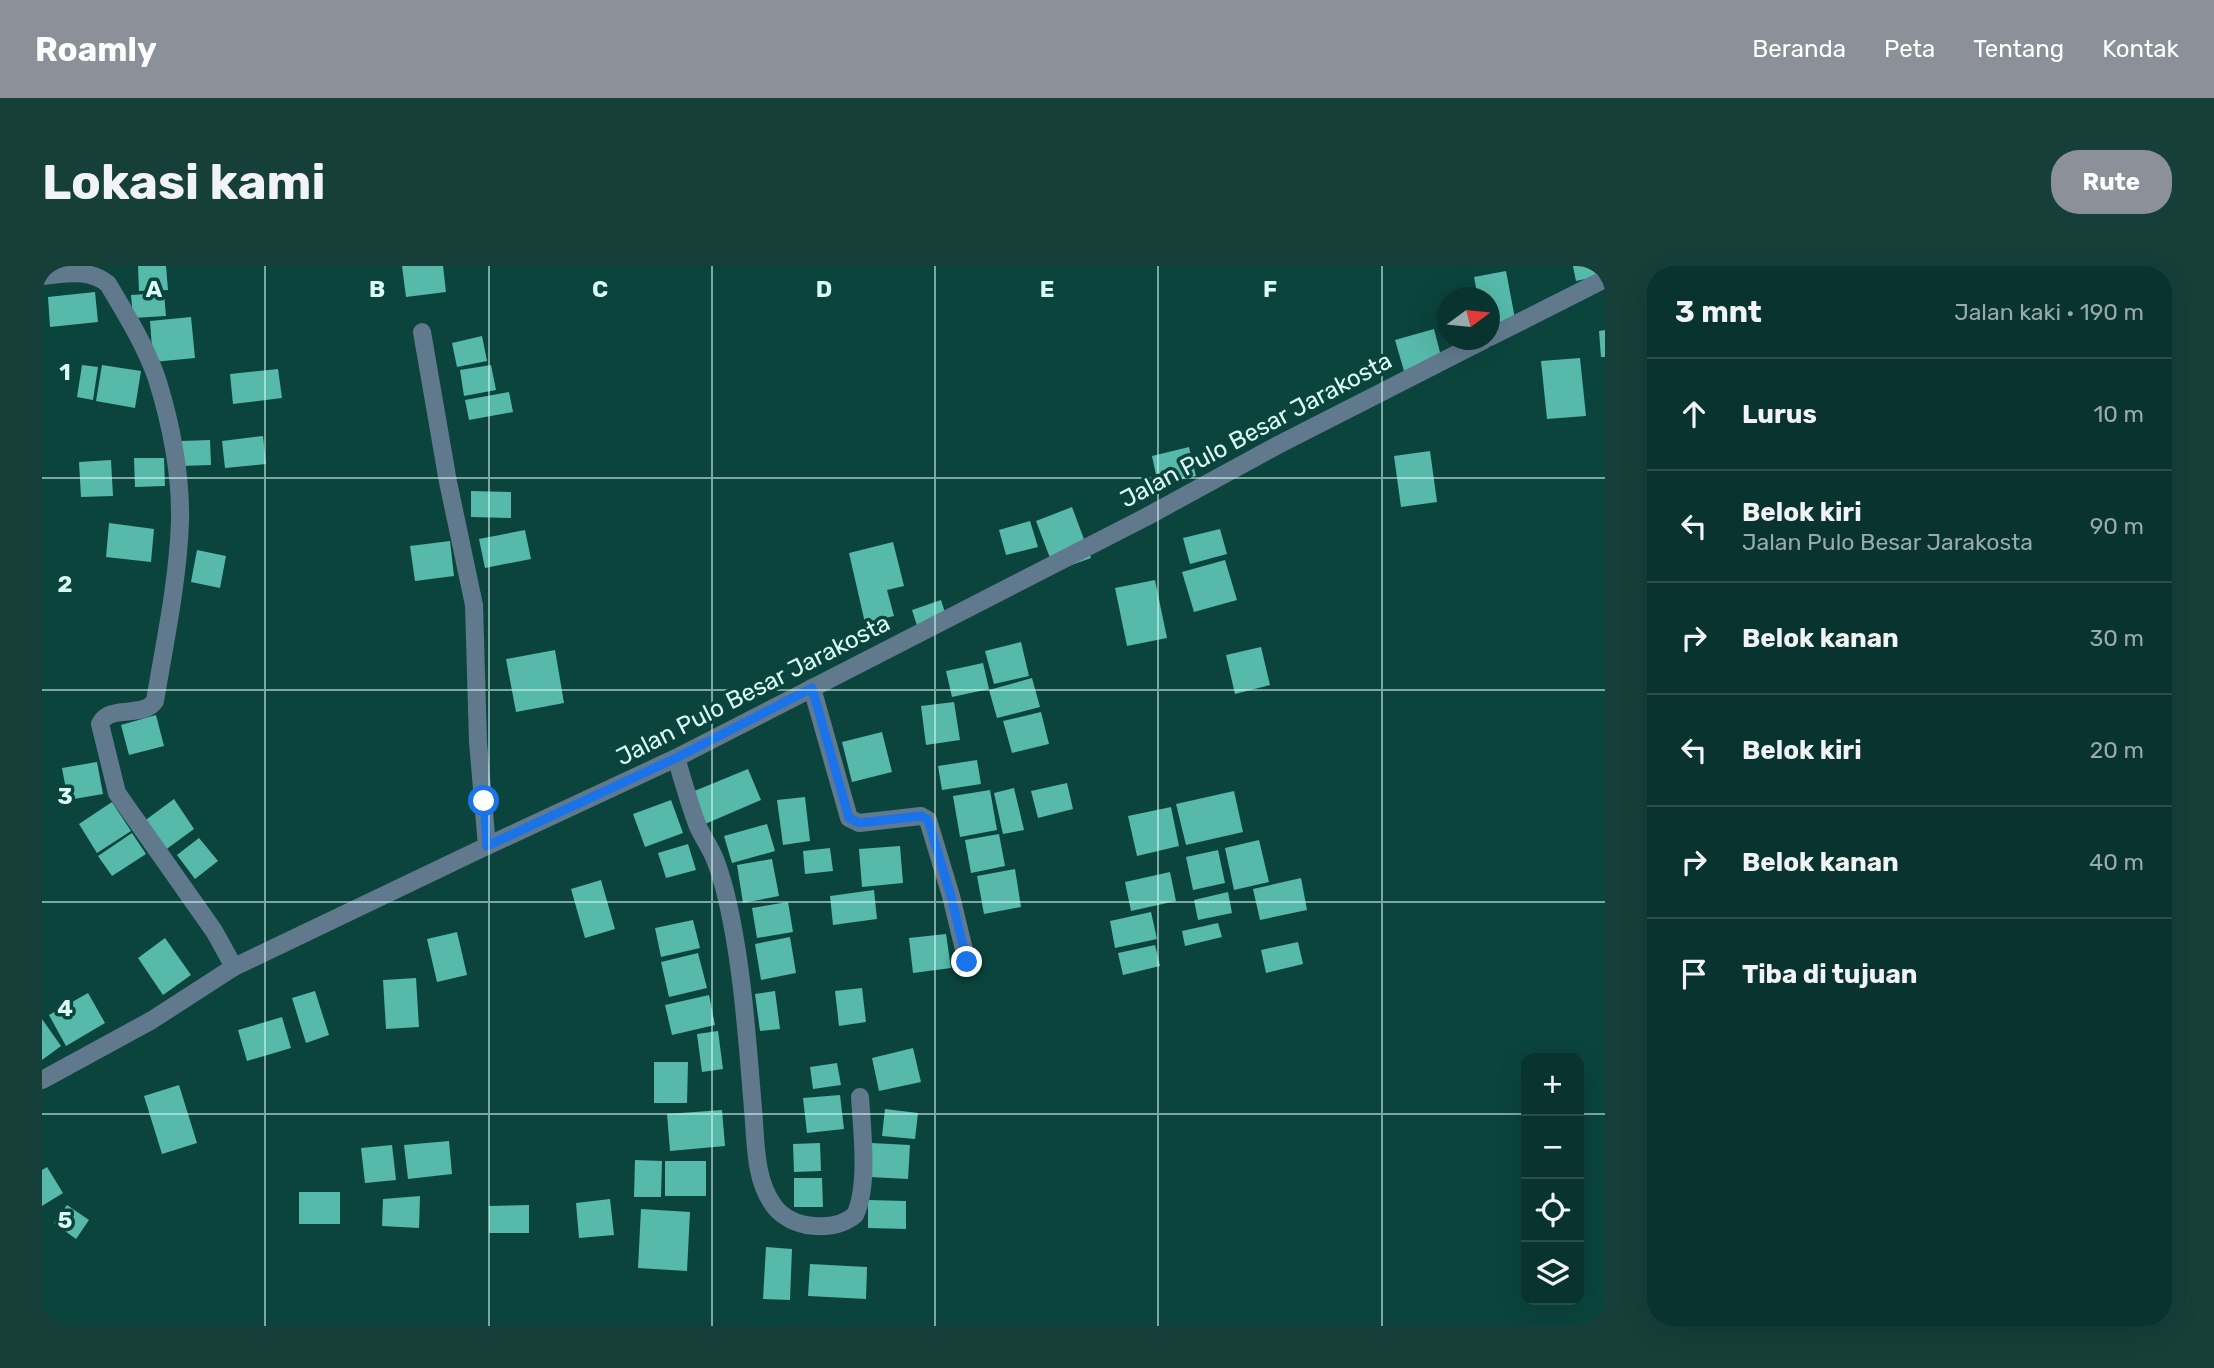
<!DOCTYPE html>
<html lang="id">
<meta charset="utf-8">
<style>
body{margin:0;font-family:Rubik,sans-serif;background:#163f3a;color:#f1f3f6}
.controls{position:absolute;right:21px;bottom:21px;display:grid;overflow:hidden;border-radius:14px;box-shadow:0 7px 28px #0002}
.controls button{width:63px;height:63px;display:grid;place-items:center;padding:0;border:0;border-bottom:2px solid #294e4a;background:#08332e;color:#f1f3f6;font:35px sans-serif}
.compass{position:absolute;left:1395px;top:21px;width:63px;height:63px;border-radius:50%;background:#08332e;box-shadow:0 7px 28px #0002;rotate:75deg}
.stop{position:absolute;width:21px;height:21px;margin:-16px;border:5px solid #1a73e8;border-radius:50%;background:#fff}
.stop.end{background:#1a73e8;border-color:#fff;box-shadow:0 2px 7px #0008}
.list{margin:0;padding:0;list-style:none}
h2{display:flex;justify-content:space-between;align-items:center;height:91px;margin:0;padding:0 28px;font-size:30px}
h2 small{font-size:23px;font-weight:400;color:#98aaaa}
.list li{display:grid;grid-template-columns:46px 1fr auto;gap:21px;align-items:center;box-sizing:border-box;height:112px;padding:0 28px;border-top:2px solid #294e4a}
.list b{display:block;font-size:26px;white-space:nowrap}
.list p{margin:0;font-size:23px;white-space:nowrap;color:#98aaaa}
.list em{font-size:23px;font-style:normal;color:#98aaaa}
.icon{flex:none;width:38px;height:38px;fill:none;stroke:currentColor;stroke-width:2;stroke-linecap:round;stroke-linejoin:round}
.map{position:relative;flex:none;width:1563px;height:1060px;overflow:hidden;border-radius:28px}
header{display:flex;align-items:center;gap:42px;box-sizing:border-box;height:98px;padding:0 35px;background:#8c9099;color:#fff}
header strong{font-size:33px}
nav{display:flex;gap:38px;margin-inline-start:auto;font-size:24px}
.intro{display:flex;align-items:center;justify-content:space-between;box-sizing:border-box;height:168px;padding:0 42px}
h1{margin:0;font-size:49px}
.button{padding:18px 32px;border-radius:28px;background:#8c9099;color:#fff;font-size:24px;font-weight:700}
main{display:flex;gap:42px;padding:0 42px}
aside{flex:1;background:#08332e;border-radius:28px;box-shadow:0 7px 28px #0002}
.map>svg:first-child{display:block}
.building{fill:#56b9aa}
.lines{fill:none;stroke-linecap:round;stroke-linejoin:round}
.minor{stroke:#60798d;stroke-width:18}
.route{stroke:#1a73e8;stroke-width:9}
.grid{fill:none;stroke:#d9fdf6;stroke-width:2;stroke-opacity:0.55}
.labels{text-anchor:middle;stroke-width:7;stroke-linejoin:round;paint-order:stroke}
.street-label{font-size:24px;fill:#d9fdf6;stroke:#0b443d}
.grid-label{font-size:23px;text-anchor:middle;font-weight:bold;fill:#d9fdf6;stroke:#0b443d;stroke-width:7;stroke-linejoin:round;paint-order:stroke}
</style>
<header>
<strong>Roamly</strong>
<nav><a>Beranda</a><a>Peta</a><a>Tentang</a><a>Kontak</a></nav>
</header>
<div class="intro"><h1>Lokasi kami</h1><a class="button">Rute</a></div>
<main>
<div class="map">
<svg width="1563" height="1060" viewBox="0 0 1563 1060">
<rect width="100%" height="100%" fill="#0b443d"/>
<!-- building -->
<g class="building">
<polygon points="96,0 124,0 126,24 97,25"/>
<polygon points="360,0 401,0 404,26 364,31"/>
<polygon points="1531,0 1563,0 1563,9 1534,15"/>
<polygon points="1464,5 1474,58 1448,62 1448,32 1436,32 1432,11"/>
<polygon points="53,26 56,56 8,61 6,31"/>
<polygon points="122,27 124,50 91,52 89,29"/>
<polygon points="149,51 153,92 111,96 108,55"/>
<polygon points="1392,63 1400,94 1362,105 1353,74"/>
<polygon points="1563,64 1563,91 1559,91 1557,65"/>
<polygon points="440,70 445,95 415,101 410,77"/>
<polygon points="1538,92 1544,150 1505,153 1499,95"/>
<polygon points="40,99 56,101 51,134 35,131"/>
<polygon points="60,99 99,105 93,142 54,135"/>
<polygon points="449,99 454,124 422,130 418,104"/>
<polygon points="236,103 240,132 191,138 188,108"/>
<polygon points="467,126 471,146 427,154 423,134"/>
<polygon points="221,170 224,198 183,202 180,175"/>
<polygon points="168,174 169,199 139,200 139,175"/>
<polygon points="1147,181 1154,210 1116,218 1110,190"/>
<polygon points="1388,185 1395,236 1359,241 1352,190"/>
<polygon points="92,192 122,192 123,220 93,221"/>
<polygon points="69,194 71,230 39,231 37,196"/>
<polygon points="429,225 469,226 469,252 429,251"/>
<polygon points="1030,241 1049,292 1013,305 994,255"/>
<polygon points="988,255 996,281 964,289 957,264"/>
<polygon points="67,257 112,263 109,296 64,291"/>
<polygon points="1178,263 1185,288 1148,298 1141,272"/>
<polygon points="483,264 489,293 443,302 437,273"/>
<polygon points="408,275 412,310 373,315 368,280"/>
<polygon points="851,276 862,320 845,324 852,350 823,357 807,287"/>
<polygon points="155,284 184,290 178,322 149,316"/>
<polygon points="1183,294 1195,334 1152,346 1140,306"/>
<polygon points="1113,314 1125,372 1085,380 1073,322"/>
<polygon points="899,334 907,359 878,369 870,344"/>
<polygon points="979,376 987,410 952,418 943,385"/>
<polygon points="1219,381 1228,419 1193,428 1184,389"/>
<polygon points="513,384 522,437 474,446 464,393"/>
<polygon points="941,397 947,423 910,431 904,405"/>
<polygon points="990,412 998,441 955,452 947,424"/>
<polygon points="912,436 918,474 884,479 879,440"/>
<polygon points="999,446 1007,478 970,487 961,455"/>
<polygon points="114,449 122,480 87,489 79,459"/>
<polygon points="840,466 850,506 810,516 800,476"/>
<polygon points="935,494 939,518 900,524 896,500"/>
<polygon points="55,496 61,528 26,534 20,502"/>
<polygon points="706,503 719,534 663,558 650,526"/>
<polygon points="1025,517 1031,543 996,552 989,525"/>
<polygon points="972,522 982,564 961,568 952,527"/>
<polygon points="948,524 955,564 918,571 911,530"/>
<polygon points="1192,525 1201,566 1144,579 1134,538"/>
<polygon points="763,531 768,575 741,579 735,534"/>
<polygon points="132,533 152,563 122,585 101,556"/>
<polygon points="629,534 641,567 603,581 591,548"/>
<polygon points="70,536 89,565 55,587 37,558"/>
<polygon points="1129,541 1137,580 1095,590 1086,550"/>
<polygon points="725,558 733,585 690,597 682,570"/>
<polygon points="90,567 104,588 70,610 56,590"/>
<polygon points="957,568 963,600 929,607 923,574"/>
<polygon points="157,572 176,595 153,613 135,589"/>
<polygon points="1217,574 1227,616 1192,624 1183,582"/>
<polygon points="646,578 654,604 624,612 616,587"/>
<polygon points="858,580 861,617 820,621 817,583"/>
<polygon points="788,582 791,605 763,608 761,585"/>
<polygon points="1176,584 1183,617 1151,624 1144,591"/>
<polygon points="730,593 737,630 701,637 695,599"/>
<polygon points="973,603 979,641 942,648 935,610"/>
<polygon points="1128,606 1134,635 1089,645 1083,616"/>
<polygon points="1259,612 1265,644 1218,654 1211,623"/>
<polygon points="559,614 573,663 543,672 529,623"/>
<polygon points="832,624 835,653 791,659 788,630"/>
<polygon points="1186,626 1190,647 1156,654 1152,634"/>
<polygon points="746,636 751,666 715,672 710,642"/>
<polygon points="1109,646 1115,673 1073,682 1068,655"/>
<polygon points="651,654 658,682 619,691 613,662"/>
<polygon points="1176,657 1180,671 1143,680 1140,665"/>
<polygon points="415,666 425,709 395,716 385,673"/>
<polygon points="904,668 909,702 871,707 867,672"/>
<polygon points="748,671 754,707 719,714 713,678"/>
<polygon points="123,672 149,709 121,729 96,692"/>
<polygon points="1256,676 1261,698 1224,707 1219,684"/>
<polygon points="1113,679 1118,700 1081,709 1076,687"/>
<polygon points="656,687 665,722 627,731 619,696"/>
<polygon points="374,712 377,761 344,763 341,714"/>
<polygon points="820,722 824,756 797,760 793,725"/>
<polygon points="273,725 287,769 264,777 250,732"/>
<polygon points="733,725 738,763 718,765 713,728"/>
<polygon points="46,727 63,757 24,780 7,749"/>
<polygon points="667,729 673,759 630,769 623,739"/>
<polygon points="240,751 249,782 205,795 196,764"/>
<polygon points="0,753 19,780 0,794"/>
<polygon points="676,765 681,803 660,806 655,768"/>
<polygon points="871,782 879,816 837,825 830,792"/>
<polygon points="612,796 646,796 645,837 612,837"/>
<polygon points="795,797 799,819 771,823 768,801"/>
<polygon points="137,819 155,877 120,888 102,830"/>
<polygon points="798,829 802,863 765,867 761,832"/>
<polygon points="843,843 876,847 873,873 840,870"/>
<polygon points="680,844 683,880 628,885 625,848"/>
<polygon points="407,875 410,908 366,913 362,879"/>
<polygon points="778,877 779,905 752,906 751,878"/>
<polygon points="829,877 868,879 866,913 828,911"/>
<polygon points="350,879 354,914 323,917 319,882"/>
<polygon points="593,894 620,895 619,931 592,931"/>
<rect x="623" y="895" width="41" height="35"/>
<polygon points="5,901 21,927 0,940 0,904"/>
<polygon points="752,912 780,912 781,941 752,941"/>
<rect x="257" y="926" width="41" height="32"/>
<polygon points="378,930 377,962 340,960 341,933"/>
<polygon points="568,933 572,969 537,972 534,937"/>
<polygon points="826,934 864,935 864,963 826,962"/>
<polygon points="25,939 47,954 34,973 12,957"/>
<polygon points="487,939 487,967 447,967 447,940"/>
<polygon points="599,943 648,946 645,1005 596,1002"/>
<polygon points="724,981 750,983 748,1034 721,1033"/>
<polygon points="768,998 825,1001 824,1033 766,1030"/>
</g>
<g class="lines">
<!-- minor -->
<g class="minor">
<path d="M0,10C24,8 47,2 66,18C84,48 104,81 115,113C129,158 139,208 138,255C136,315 123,375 113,435C101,453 67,438 58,458L75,527L172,665L192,701"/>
<polyline points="380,66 406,216 432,339 436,476 445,580"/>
<polyline points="1448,71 1563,13"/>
<polyline points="770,422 807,552 817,557 879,550 886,554 909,630 925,696"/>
<path d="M634,492C641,514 647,537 655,558C659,569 667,579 672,591C676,600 679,611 682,621C700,691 705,771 711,843C714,875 712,913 732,940C749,963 792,967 813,949C827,920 820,863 818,831"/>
<polyline points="0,814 110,754 192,701 445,580 634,492 1104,251 1236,179 1442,74"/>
</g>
</g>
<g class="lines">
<!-- route -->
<polyline class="route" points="442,535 445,580 634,492 770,422 807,552 817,557 879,550 886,554 909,630 925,696"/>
</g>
<!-- grid -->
<path class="grid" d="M223,0V1060M447,0V1060M670,0V1060M893,0V1060M1116,0V1060M1340,0V1060M0,212H1563M0,424H1563M0,636H1563M0,848H1484M1537,848H1563"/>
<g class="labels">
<!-- street labels -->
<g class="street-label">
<text transform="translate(1214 164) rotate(-28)" y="8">Jalan Pulo Besar Jarakosta</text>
<text transform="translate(711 424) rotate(-27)" y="8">Jalan Pulo Besar Jarakosta</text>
</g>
</g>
<g class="grid-label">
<text x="112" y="31">A</text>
<text x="335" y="31">B</text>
<text x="558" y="31">C</text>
<text x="782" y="31">D</text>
<text x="1005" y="31">E</text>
<text x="1228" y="31">F</text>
<text x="23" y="114">1</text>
<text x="23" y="326">2</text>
<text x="23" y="538">3</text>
<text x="23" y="750">4</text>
<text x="23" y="962">5</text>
</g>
</svg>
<div class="controls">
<button>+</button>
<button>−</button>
<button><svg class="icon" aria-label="locate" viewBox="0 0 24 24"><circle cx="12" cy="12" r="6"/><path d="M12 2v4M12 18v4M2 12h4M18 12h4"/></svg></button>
<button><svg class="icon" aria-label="layers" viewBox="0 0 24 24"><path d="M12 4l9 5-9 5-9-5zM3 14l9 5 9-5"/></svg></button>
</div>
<svg class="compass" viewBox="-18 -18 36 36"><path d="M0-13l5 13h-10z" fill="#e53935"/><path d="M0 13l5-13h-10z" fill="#98aaaa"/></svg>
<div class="stop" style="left:442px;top:535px"></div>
<div class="stop end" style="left:925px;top:696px"></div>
</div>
<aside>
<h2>3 mnt<small>Jalan kaki · 190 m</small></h2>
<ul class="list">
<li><svg class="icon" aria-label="ahead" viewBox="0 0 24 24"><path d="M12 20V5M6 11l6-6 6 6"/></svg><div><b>Lurus</b></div><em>10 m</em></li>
<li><svg class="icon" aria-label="left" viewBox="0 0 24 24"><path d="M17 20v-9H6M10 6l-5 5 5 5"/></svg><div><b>Belok kiri</b><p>Jalan Pulo Besar Jarakosta</p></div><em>90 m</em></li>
<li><svg class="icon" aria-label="right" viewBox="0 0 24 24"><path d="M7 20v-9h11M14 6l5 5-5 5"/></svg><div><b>Belok kanan</b></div><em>30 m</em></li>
<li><svg class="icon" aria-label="left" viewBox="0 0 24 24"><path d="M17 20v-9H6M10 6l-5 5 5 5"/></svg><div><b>Belok kiri</b></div><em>20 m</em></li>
<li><svg class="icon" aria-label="right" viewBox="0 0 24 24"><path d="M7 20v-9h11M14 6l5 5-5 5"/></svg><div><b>Belok kanan</b></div><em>40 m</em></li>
<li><svg class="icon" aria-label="arrive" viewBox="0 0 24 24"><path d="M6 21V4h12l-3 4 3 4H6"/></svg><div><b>Tiba di tujuan</b></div></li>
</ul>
</aside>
</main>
